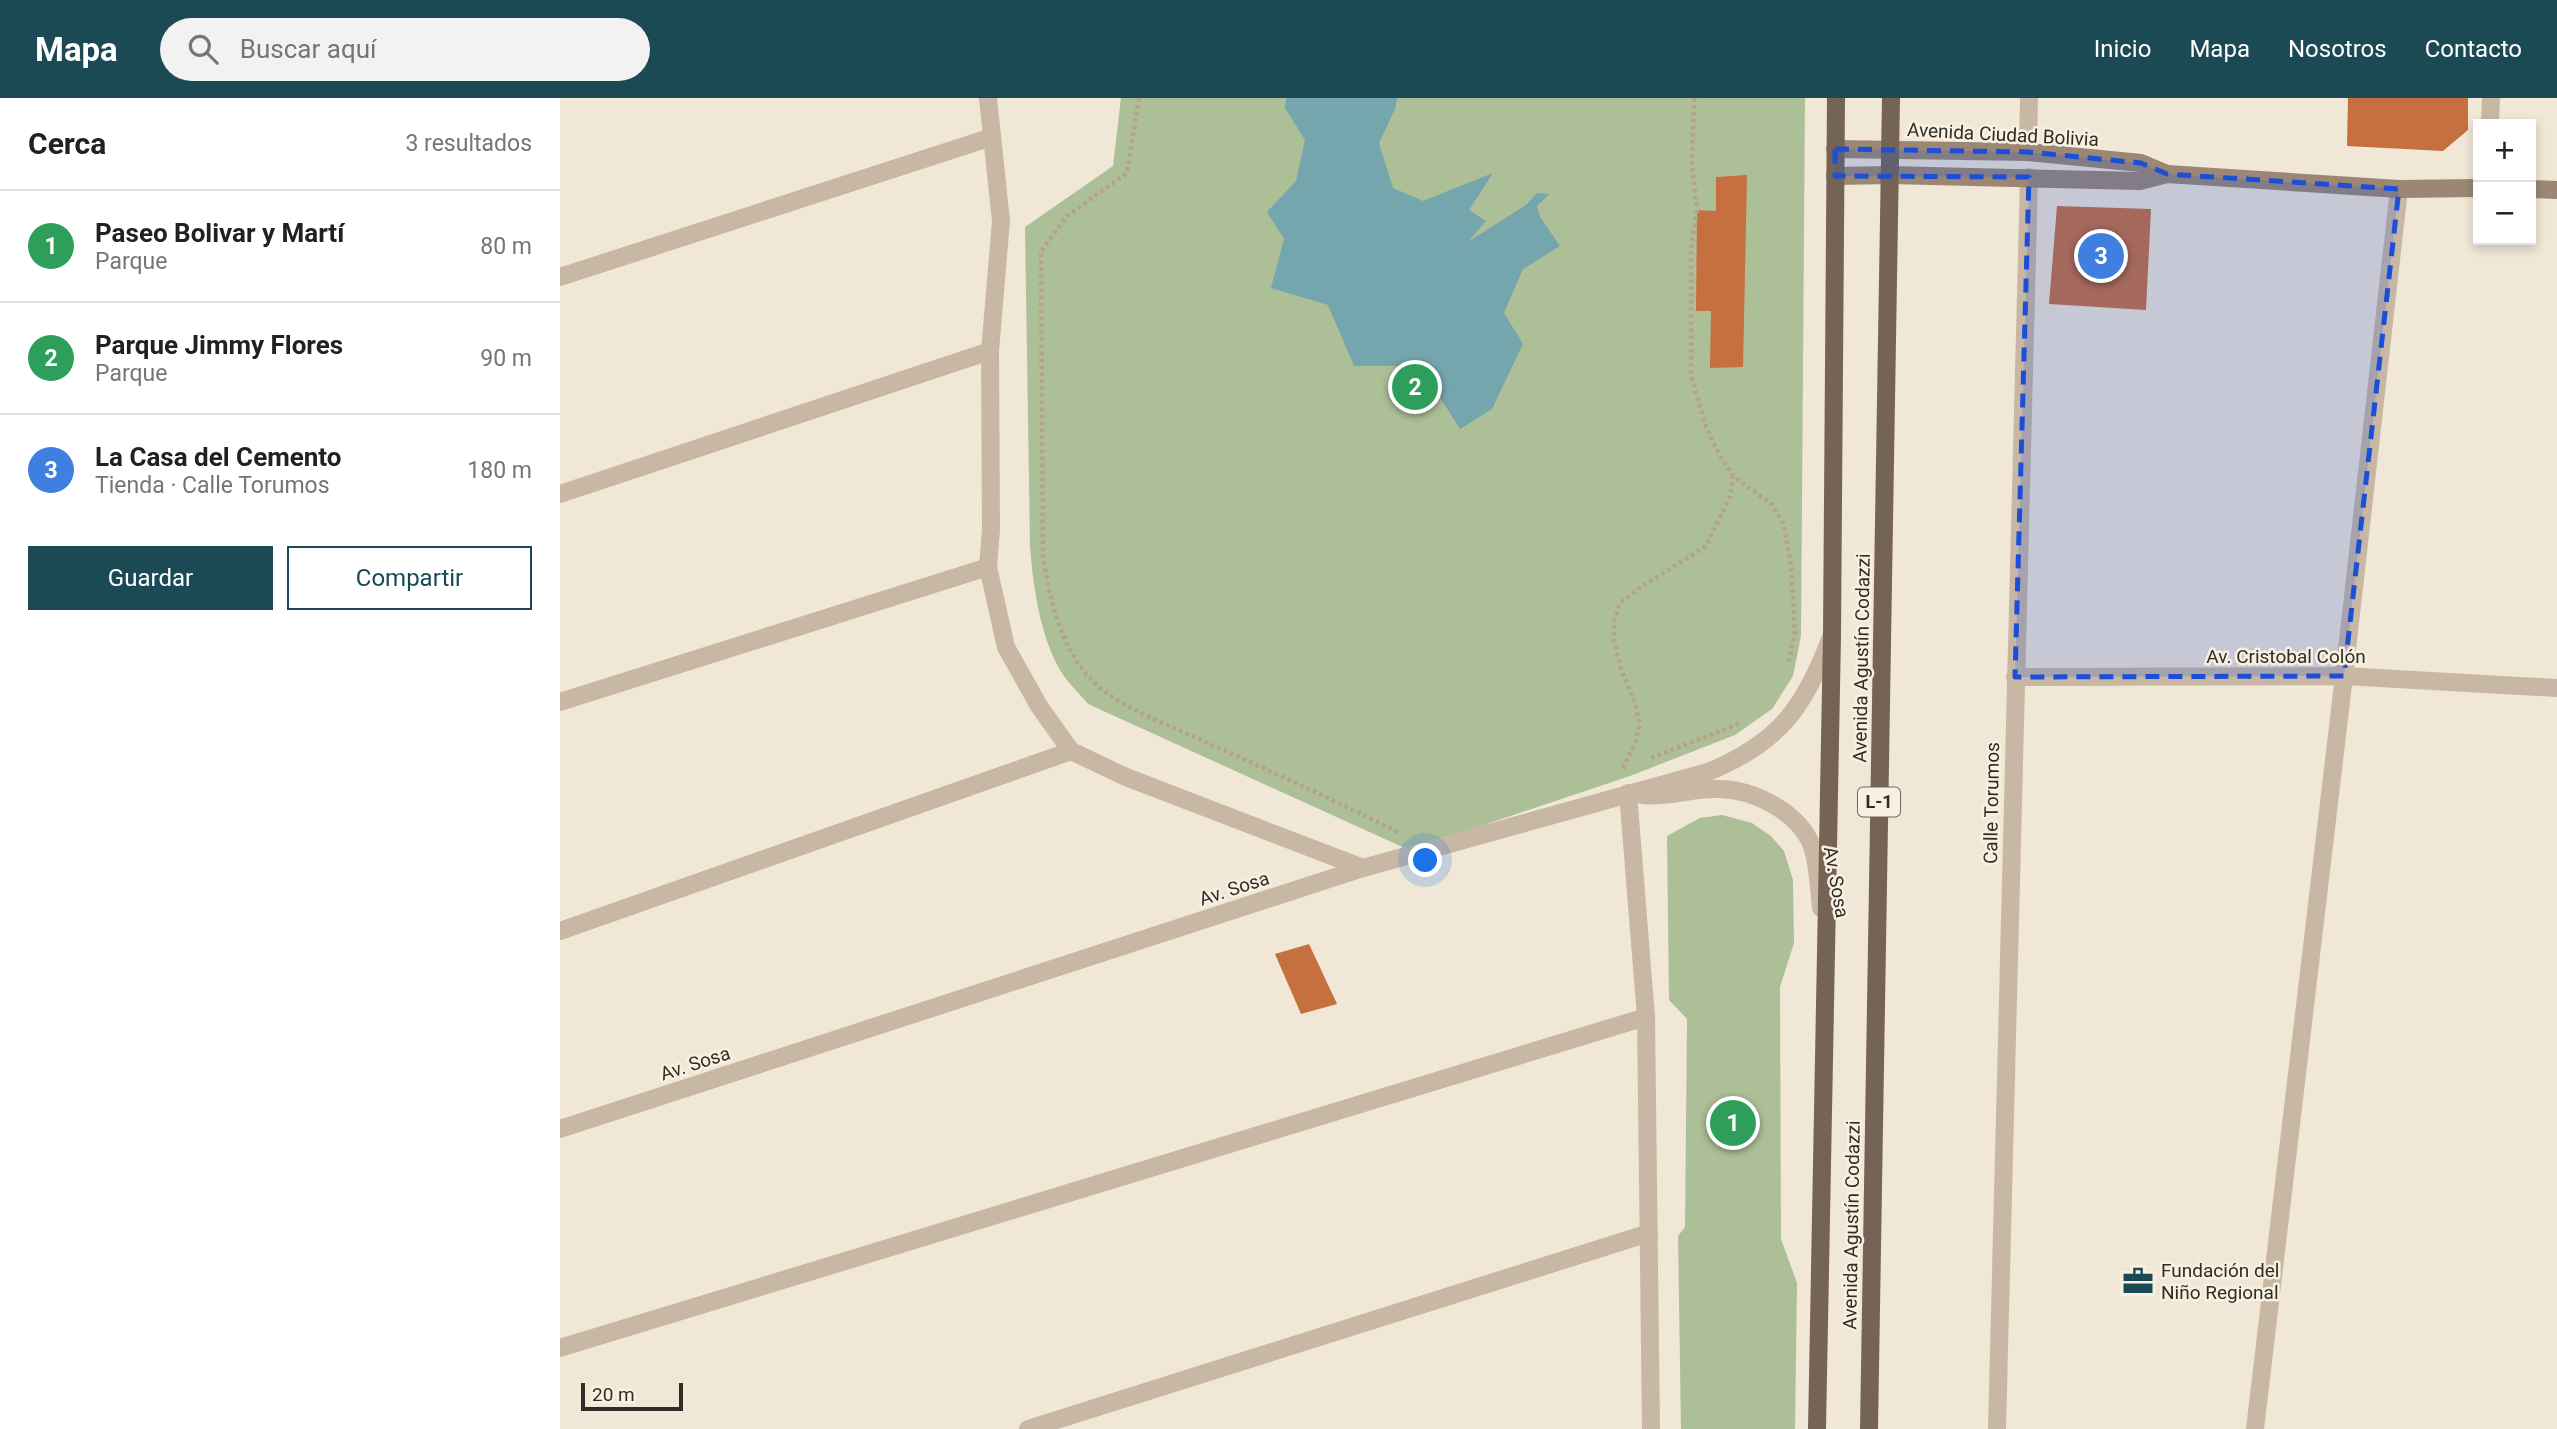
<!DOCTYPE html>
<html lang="es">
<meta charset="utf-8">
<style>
body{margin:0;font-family:Roboto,sans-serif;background:#f2f2f2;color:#202124}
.controls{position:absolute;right:21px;top:21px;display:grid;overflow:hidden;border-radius:0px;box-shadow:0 4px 10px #0003}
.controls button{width:63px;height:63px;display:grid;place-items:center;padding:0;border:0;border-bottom:2px solid #e0e0e0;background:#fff;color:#202124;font:35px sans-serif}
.scale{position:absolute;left:21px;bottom:18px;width:102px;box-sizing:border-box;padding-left:7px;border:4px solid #332b25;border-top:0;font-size:19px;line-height:24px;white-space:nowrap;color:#332b25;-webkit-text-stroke:5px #f8f1e2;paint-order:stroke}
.you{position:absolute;left:866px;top:763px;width:24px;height:24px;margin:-18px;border:5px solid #fff;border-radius:50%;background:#1a73e8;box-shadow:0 0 0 10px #1a73e833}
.badge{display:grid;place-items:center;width:46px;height:46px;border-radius:50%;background:#1b4a54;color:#fff;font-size:23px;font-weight:700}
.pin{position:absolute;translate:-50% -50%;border:4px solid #fff;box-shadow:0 2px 7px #0006}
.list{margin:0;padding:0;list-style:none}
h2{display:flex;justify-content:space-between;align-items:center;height:91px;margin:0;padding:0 28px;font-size:30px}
h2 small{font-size:23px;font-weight:400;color:#757577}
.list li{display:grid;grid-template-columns:46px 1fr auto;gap:21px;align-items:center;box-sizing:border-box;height:112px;padding:0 28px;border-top:2px solid #e0e0e0}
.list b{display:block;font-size:26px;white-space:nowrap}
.list p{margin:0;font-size:23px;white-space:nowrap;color:#757577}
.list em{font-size:23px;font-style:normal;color:#757577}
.actions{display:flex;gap:14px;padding:21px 28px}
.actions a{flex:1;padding:16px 0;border:2px solid #1b4a54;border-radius:0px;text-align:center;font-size:24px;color:#1b4a54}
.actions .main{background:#1b4a54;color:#fff}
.icon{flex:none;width:38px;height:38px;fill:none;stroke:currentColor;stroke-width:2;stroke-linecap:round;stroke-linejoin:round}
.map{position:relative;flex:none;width:1997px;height:1331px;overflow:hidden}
header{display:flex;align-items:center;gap:42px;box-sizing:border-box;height:98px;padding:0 35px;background:#1b4a54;color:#fff}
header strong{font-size:33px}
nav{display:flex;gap:38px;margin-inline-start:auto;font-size:24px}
.search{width:490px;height:63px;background:#f2f2f2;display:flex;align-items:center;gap:18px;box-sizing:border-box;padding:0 24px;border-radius:38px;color:#757577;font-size:26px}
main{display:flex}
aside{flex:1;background:#fff}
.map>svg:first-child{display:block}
.green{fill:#adbf97}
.water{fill:#75a5ad}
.building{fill:#c66f3f}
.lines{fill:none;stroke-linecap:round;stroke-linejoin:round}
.path{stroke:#b4a28d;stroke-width:4.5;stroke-dasharray:3.5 3.5;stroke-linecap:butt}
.street{stroke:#c8b8a3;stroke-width:18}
.secondary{stroke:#9b8774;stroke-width:18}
.primary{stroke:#756456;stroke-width:18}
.marked{fill:#1d4ed8;fill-opacity:0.2;stroke:#1d4ed8;stroke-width:5;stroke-dasharray:14 9;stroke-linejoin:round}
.labels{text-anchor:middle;stroke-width:5;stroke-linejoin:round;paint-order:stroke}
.shield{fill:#f8f1e2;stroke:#6e665e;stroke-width:2}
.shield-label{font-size:18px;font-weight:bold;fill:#332b25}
.street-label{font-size:19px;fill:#332b25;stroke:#f8f1e2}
.poi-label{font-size:19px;fill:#332b25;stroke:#f8f1e2;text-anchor:start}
</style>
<header>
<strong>Mapa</strong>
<div class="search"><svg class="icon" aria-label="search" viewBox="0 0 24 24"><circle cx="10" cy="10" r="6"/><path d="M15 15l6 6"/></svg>Buscar aquí</div>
<nav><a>Inicio</a><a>Mapa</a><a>Nosotros</a><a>Contacto</a></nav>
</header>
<main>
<aside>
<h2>Cerca<small>3 resultados</small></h2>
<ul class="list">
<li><span class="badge" style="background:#2e9e5b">1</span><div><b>Paseo Bolivar y Martí</b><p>Parque</p></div><em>80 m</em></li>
<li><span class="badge" style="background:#2e9e5b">2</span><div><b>Parque Jimmy Flores</b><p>Parque</p></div><em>90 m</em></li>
<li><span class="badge" style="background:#3f7fe0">3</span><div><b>La Casa del Cemento</b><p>Tienda · Calle Torumos</p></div><em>180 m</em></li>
</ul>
<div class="actions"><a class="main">Guardar</a><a>Compartir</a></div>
</aside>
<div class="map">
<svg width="1997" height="1331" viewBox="0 0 1997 1331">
<rect width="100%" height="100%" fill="#f0e7d6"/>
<!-- green -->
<g class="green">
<path d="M561,0H1245L1241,538L1233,578L1212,611L1175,637L1070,678L849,752L528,606C519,595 507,584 500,572C480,537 473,488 470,448L465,129L553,68Z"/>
<polygon points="1162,717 1192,725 1211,738 1224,753 1233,782 1234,845 1220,889 1221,1141 1237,1185 1235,1331 1121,1331 1118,1138 1125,1129 1127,921 1109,902 1107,738 1140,720"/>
</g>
<!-- water -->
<polygon class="water" points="726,0 837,0 835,11 819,45 833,90 863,103 933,75 909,112 926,123 908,144 966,107 977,95 989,96 977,108 980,119 1000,148 963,171 944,215 963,246 932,311 900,331 860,268 794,268 768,207 711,190 724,141 707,114 736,83 745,42 725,10"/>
<!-- building -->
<g class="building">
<polygon points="1788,0 1908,0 1908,32 1883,53 1787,48"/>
<polygon points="1187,77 1183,269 1150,270 1151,213 1136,213 1137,112 1156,113 1156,79"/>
<polygon points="1497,108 1591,111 1586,212 1489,206"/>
<polygon points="749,846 777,906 741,916 715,856"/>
</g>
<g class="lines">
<!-- path -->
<g class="path">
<path d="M579,0L567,75L507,118L481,153L483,457C490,505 503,562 545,594C576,616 616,630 650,646C713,674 776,703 838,734"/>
<polyline points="1134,0 1132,67 1137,112 1131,151 1131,277 1146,329 1158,354 1173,378 1213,407 1224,427 1231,467 1235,534 1228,568"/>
<polyline points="1091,660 1181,625"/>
<polyline points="1063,670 1075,645 1080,626 1073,599 1061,571 1054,543 1054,523 1060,505 1081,489 1146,448 1170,399 1173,379"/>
</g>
<!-- street -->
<g class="street">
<polyline points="428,0 441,123 430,253 431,432 428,469 446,549 479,608 511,653 566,679 803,770"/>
<polyline points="1930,26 1931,0"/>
<polyline points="1468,54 1469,0"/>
<polyline points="0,179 432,39"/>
<polyline points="0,396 430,253"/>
<polyline points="1455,579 1784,578 1997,590"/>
<polyline points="0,604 428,469"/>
<polyline points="1068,695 1086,919 1091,1331"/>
<path d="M1082,697C1108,700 1132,690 1158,691C1194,691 1241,715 1253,751C1258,769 1259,791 1261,810"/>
<polyline points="0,833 511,653"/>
<path d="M0,1031L803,770L1148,674C1219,645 1245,609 1271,539"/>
<polyline points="0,1250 1086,919"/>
<polyline points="468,1331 1089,1135"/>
<polyline points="1437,1331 1469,79"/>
<polyline points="1695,1331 1784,578 1839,91"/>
</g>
<!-- secondary -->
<g class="secondary">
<polyline points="1275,51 1468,54 1581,65 1607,76"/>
<polyline points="1275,78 1330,77 1580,83 1607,76 1839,91 1918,90"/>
<polyline points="1971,91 1997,92"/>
</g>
<!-- primary -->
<g class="primary">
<polyline points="1257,1331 1272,537 1276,0"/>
<polyline points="1309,1331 1331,0"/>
</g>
</g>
<!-- marked area -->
<path class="marked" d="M1275,51L1468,54L1581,65L1607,76L1839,91L1784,578L1455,579L1469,79L1275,78Z"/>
<!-- icons -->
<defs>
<g id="office-bare" transform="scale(2.415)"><path d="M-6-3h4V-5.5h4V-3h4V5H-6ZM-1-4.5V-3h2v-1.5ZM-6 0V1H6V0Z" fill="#1b4a54" stroke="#f8f1e2" stroke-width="2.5" paint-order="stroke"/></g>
</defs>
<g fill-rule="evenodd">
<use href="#office-bare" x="1578" y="1183"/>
</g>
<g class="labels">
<!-- shield labels -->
<rect class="shield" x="1298" y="689.5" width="42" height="29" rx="5"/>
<g class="shield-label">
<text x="1319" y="710">L-1</text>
</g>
<!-- street labels -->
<g class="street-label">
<text transform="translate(1443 36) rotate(3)" y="7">Avenida Ciudad Bolivia</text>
<text x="1726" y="565">Av. Cristobal Colón</text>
<text transform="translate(1301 560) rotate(-89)" y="7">Avenida Agustín Codazzi</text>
<text transform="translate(1431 705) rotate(-89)" y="7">Calle Torumos</text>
<text transform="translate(1277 784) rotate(80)" y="7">Av. Sosa</text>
<text transform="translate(674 790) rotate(-18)" y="7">Av. Sosa</text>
<text transform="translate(135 965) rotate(-18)" y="7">Av. Sosa</text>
<text transform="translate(1291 1127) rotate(-89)" y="7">Avenida Agustín Codazzi</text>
</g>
<!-- poi labels -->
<g class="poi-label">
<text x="1601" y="1179">Fundación del<tspan x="1601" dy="22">Niño Regional</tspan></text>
</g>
</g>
</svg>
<div class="controls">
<button>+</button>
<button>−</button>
</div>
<div class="scale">20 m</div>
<div class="you"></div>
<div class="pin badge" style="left:1173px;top:1025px;background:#2e9e5b">1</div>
<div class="pin badge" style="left:855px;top:289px;background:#2e9e5b">2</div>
<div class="pin badge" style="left:1541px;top:158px;background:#3f7fe0">3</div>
</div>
</main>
